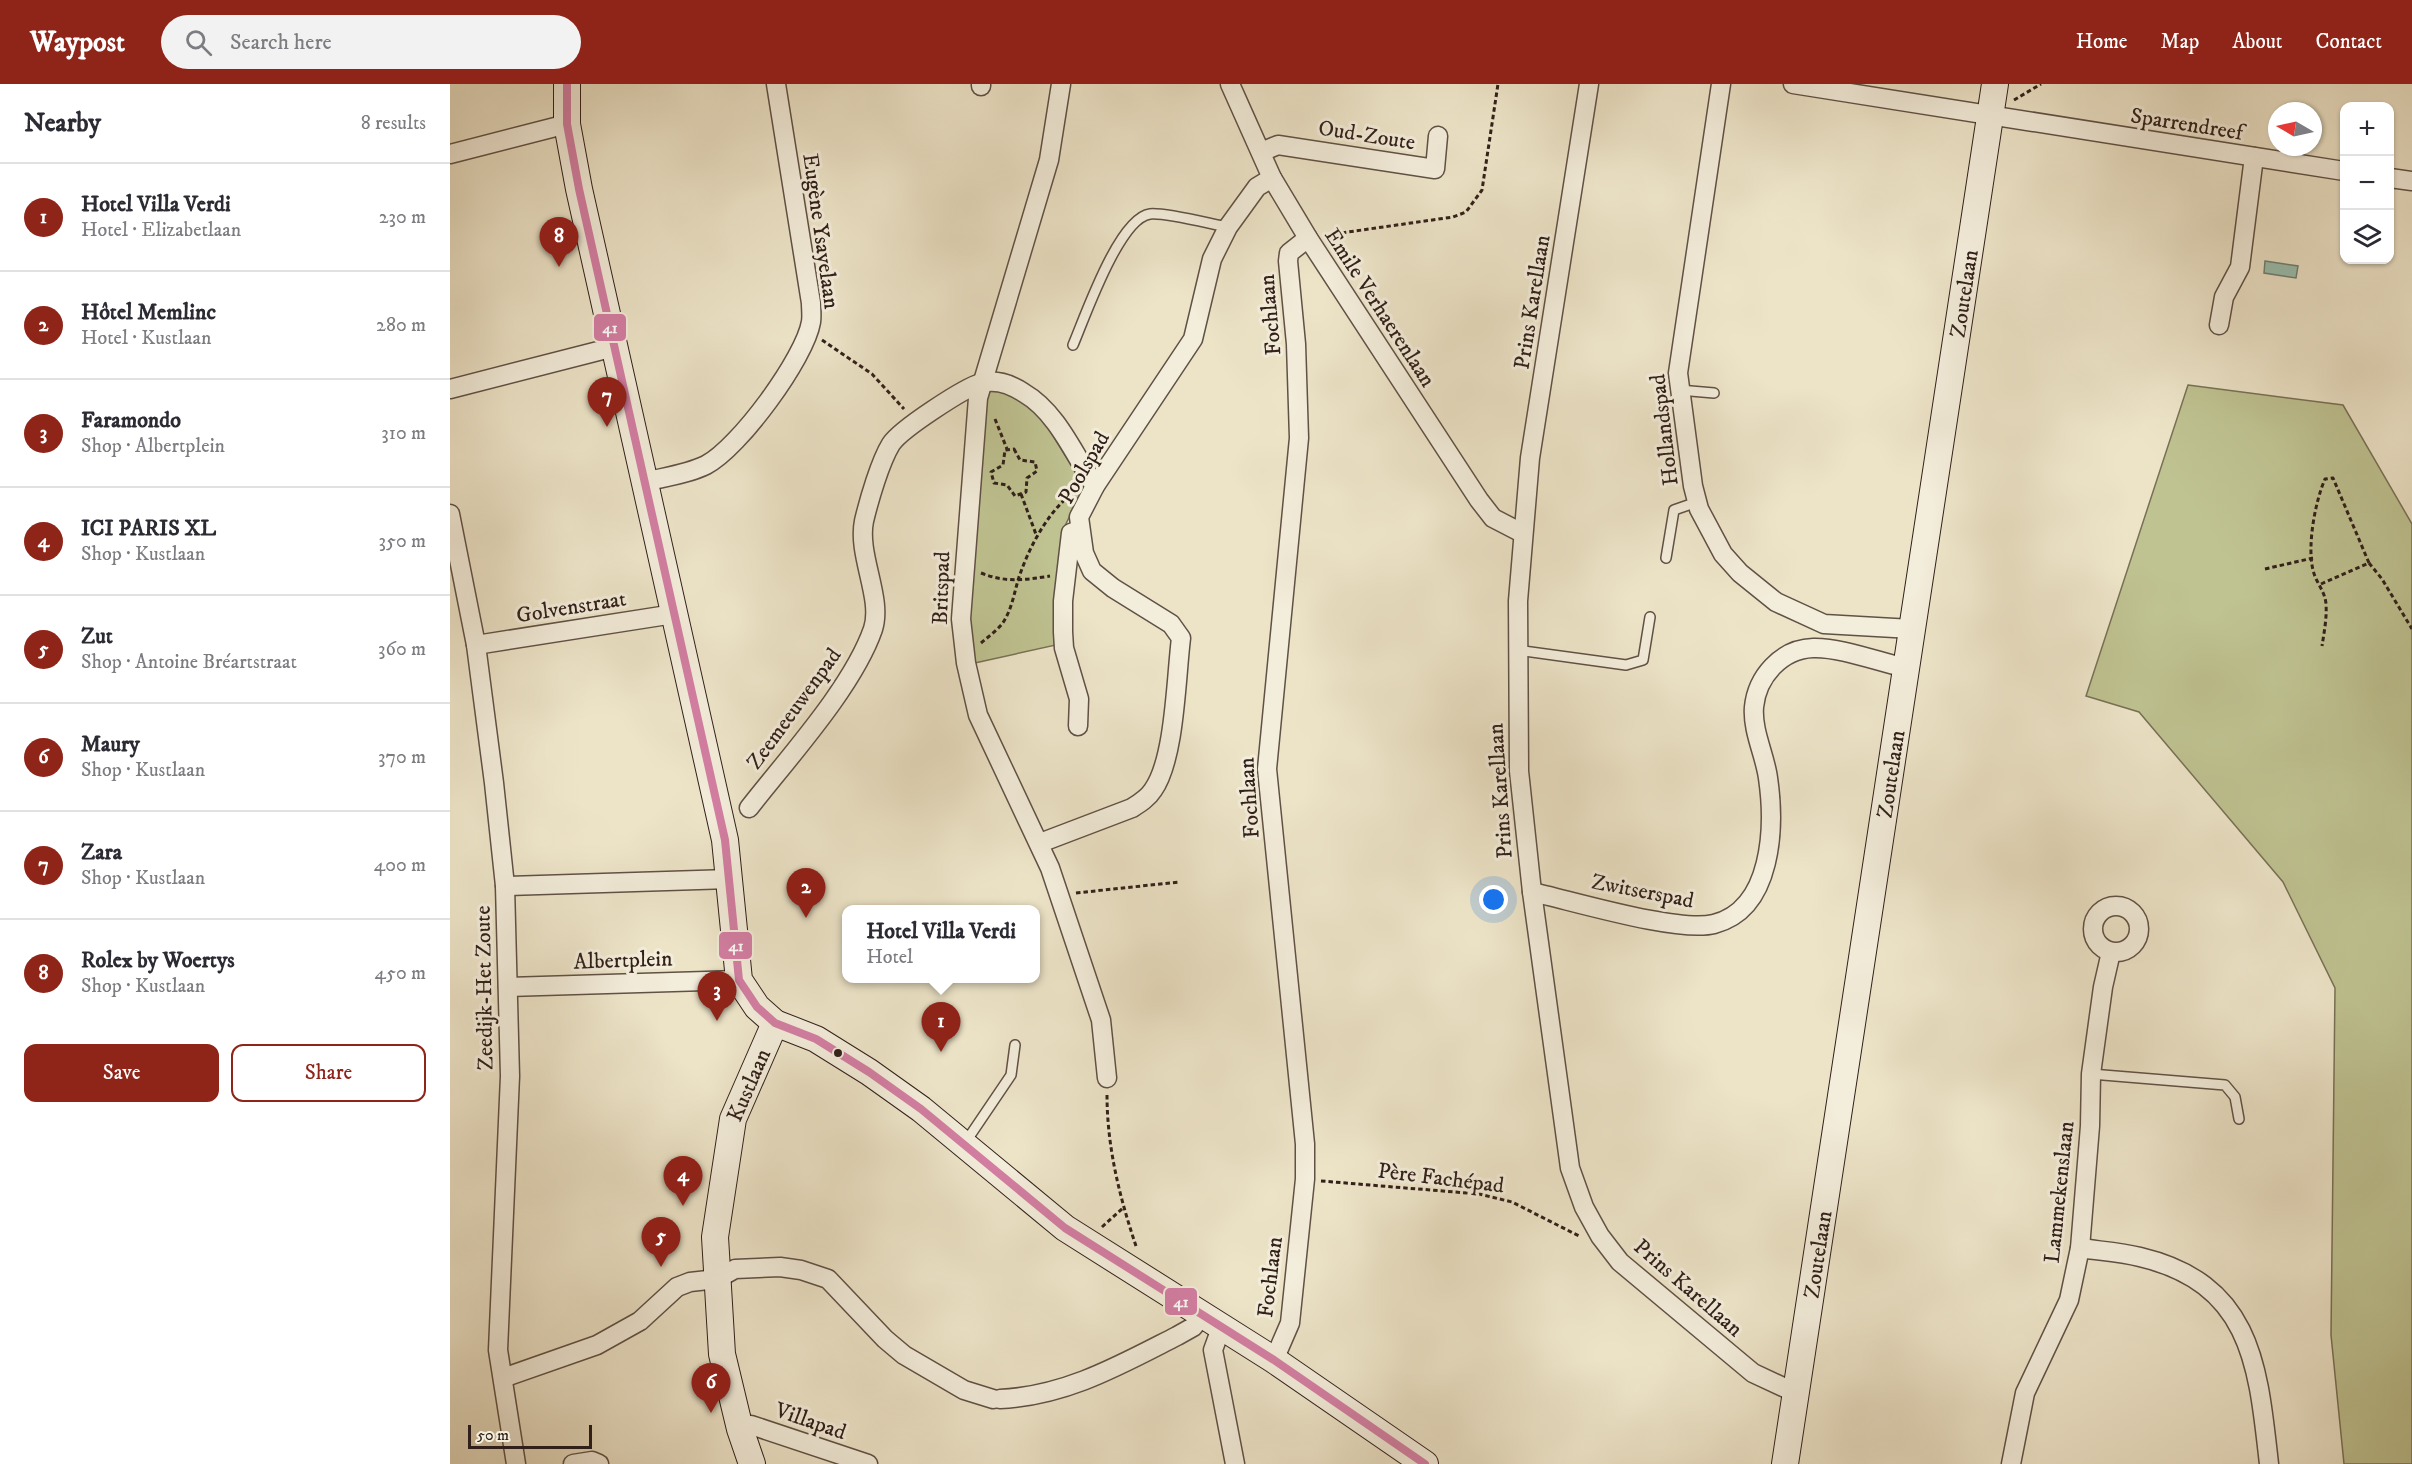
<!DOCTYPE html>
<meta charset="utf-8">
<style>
body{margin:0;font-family:"IM FELL DW Pica",serif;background:#f2f2f3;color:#2b2b33}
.controls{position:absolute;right:18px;top:18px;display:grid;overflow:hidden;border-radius:12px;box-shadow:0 2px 4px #0004}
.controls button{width:54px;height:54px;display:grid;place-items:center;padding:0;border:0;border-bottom:2px solid #e1e1e2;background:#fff;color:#2b2b33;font:30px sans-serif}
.compass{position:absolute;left:1818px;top:18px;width:54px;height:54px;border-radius:50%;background:#fff;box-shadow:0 2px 4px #0004;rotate:279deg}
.scale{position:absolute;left:18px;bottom:15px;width:124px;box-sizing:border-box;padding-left:6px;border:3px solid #31201a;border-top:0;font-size:16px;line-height:21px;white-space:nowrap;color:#31201a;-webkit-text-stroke:4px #f3eddb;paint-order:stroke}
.you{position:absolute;left:1044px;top:816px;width:21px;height:21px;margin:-15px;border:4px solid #fff;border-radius:50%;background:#1a73e8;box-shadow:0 0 0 9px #1a73e833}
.badge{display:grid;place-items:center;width:39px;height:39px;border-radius:50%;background:#8f2418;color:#fff;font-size:20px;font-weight:700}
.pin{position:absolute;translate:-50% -50px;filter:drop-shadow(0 2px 3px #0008)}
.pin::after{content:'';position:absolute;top:32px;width:21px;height:18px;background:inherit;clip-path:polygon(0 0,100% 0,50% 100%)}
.popup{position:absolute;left:392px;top:821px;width:198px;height:78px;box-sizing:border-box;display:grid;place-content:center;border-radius:12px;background:#fff;filter:drop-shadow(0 2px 4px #0005);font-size:20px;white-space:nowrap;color:#7c7c81}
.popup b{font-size:22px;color:#2b2b33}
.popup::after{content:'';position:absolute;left:50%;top:100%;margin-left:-12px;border:12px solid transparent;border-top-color:#fff}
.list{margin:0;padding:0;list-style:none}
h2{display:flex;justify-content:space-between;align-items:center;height:78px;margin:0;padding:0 24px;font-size:26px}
h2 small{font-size:20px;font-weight:400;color:#7c7c81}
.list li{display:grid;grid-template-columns:39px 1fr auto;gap:18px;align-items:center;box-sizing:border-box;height:108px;padding:0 24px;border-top:2px solid #e1e1e2}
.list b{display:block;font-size:22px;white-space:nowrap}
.list p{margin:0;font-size:20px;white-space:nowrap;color:#7c7c81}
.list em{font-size:20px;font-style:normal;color:#7c7c81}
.actions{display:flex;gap:12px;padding:18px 24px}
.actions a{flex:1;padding:14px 0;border:2px solid #8f2418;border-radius:12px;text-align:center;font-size:21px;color:#8f2418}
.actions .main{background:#8f2418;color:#fff}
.icon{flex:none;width:33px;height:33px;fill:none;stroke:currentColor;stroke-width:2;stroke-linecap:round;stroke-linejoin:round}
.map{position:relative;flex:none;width:1962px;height:1380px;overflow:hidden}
header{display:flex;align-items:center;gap:36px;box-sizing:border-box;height:84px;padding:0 30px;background:#8f2418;color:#fff}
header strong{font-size:28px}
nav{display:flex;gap:33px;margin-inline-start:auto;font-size:21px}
.search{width:420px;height:54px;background:#f2f2f3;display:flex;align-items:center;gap:15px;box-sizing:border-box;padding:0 21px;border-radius:33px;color:#7c7c81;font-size:22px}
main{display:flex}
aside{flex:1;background:#fff}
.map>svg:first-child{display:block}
.green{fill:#bfc291;stroke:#787156;stroke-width:1.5}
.water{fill:#9abfb0;stroke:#707f74;stroke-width:1.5}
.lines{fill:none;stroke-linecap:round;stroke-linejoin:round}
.lane-casing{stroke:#605146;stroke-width:12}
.street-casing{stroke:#605146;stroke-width:21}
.secondary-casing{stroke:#31201a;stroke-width:28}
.path{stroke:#31201a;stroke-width:3;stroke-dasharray:4.5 3;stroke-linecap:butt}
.lane{stroke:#f3eddb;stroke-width:9}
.street{stroke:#f3eddb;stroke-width:18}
.secondary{stroke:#f3eddb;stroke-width:26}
.bus-1-casing{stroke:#f3eddb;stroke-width:12}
.bus-1{stroke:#d37ea3;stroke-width:8}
.bus-dot{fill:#31201a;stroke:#f3eddb;stroke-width:2}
.labels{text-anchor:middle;stroke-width:6;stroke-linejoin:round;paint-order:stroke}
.street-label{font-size:22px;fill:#31201a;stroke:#f3eddb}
.line-badge{stroke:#f3eddb;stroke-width:2}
.badge-label{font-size:16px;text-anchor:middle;font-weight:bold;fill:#fff}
</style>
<header>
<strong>Waypost</strong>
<div class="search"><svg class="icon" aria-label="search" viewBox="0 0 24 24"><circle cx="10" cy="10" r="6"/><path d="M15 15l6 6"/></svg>Search here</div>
<nav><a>Home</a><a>Map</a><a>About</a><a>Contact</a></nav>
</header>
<main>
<aside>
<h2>Nearby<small>8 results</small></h2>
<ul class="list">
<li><span class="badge">1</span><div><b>Hotel Villa Verdi</b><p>Hotel · Elizabetlaan</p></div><em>230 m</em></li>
<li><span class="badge">2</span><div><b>Hôtel Memlinc</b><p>Hotel · Kustlaan</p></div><em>280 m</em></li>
<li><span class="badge">3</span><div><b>Faramondo</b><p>Shop · Albertplein</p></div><em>310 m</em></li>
<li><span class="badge">4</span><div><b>ICI PARIS XL</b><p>Shop · Kustlaan</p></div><em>350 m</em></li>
<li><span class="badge">5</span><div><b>Zut</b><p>Shop · Antoine Bréartstraat</p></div><em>360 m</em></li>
<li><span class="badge">6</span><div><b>Maury</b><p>Shop · Kustlaan</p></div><em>370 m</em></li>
<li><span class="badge">7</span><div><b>Zara</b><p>Shop · Kustlaan</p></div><em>400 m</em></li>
<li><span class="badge">8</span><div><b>Rolex by Woertys</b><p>Shop · Kustlaan</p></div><em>450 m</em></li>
</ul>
<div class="actions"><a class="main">Save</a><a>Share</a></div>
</aside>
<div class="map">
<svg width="1962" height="1380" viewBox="0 0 1962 1380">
<rect width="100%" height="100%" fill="#ede4c8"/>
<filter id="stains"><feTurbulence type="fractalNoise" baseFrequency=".00333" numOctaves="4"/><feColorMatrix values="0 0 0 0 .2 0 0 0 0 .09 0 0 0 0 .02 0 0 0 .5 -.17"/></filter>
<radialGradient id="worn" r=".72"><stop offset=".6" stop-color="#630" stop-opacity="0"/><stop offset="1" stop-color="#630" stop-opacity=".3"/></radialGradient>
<!-- green -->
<g class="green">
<polygon points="1738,301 1893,321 1962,440 1962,1380 1894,1380 1881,1251 1885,904 1833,798 1689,628 1636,612"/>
<polygon points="542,304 572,315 594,337 634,402 615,442 606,561 520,580 517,527 534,312"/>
</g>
<!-- water -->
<polygon class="water" points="1815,177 1848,182 1846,194 1814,189"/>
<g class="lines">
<!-- lane casing -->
<g class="lane-casing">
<g id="lane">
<path d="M623,261C635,233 669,134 700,130C714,128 761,140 778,143"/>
<polyline points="1229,306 1264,309"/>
<polyline points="1216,474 1224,426 1247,418"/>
<polyline points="1067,566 1176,581 1193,576 1200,533"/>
<polyline points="1641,990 1775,1001 1785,1013 1789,1035"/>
<polyline points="515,1059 561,991 565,961"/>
</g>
</g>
<!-- street casing -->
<g class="street-casing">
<g id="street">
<polyline points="611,0 599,76 528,314 511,535 516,579 528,631 600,784 651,936 657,994"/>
<polyline points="780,0 822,94 858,154 1029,416 1043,434 1072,449"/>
<polyline points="1139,0 1080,374 1068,517 1069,687 1082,808 1120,1084 1134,1123 1150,1152 1170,1178 1303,1289 1346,1309"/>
<polyline points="1271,0 1228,289 1243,402 1249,425 1273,470 1290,489 1326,518 1374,540 1462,545"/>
<polyline points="1343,0 1894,87"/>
<polyline points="531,2 531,0"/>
<polyline points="811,68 828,61 985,85 988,52"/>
<polyline points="0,70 117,40"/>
<polyline points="1940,94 1962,97"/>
<polyline points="1769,241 1774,213 1790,183 1804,73"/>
<polyline points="0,305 164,263"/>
<path d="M194,398C215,393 238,390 256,381C289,364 355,274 361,238C362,232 361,225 361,219L326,0"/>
<polyline points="0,430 26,561 44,699 55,802 60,992 48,1266 66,1380"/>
<polyline points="26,561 224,530"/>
<polyline points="628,642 629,615 614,564 613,548 613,517 621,449 629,446"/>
<path d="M299,724C338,674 403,603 423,545C433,514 407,471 414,437C419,416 430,378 441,360C451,345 514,304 531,299C546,295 562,301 574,309C607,328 625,372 645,402"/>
<path d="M590,759L682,724C690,719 698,714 703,706C725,675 726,594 731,554L721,540L663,504L642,487L634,469L629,433L645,402L743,255L762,175L778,143L807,103L822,94"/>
<polyline points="55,802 280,795"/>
<path d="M1082,808C1123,817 1228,849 1264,840C1323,825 1325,742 1318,694C1315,671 1302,647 1304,623C1307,593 1331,565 1363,564C1390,563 1429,578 1456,584"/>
<circle cx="1666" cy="845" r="23"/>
<polyline points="58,903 289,896"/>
<path d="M1630,1164C1650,1167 1670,1168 1690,1173C1803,1200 1808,1283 1819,1380"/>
<polyline points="771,1244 763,1266 785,1380"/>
<polyline points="824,1276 840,1239 855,1095 855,1060 817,685 849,354 846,260 838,177 839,169 858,154"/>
<polyline points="53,1294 147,1261 190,1237 227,1203 240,1198 267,1195 285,1185 330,1183 351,1186 378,1195 435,1255 454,1271 514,1306 543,1315"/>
<path d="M550,1315C616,1312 670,1281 727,1252L743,1243L752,1232"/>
<polyline points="290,1345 301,1341 418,1380"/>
<polyline points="123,1380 142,1377 149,1380"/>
<polyline points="1561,1380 1575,1309 1619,1216 1630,1164 1640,1042 1641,990 1653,903 1661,868"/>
</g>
</g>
<!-- secondary casing -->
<g class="secondary-casing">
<g id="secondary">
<polyline points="117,0 117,40 129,105 275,756 289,896 307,923 325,939 366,955 419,988 471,1025 615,1144 824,1276 975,1380"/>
<path id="s1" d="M302,1380L290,1345L272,1270L265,1153L283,1035L325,939"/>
<path id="s2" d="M1335,1380L1545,0"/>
</g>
</g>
<!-- path -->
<g class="path">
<polyline points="1564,16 1591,0"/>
<polyline points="877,151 1003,133 1016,128 1032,106 1048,0"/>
<polyline points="372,256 422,290 454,325"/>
<polyline points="545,335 557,365"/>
<polygon points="564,365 570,376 585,378 587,387 577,394 576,408 565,412 557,401 544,399 541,388 553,381 555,366"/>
<polyline points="571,410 587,453"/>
<polyline points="1919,479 1932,495 1962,545"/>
<polyline points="1815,485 1863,474"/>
<path d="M531,489C556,499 575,496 600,492"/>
<path d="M1871,500L1919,479L1883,394L1875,395C1865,418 1857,462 1863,486C1866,499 1875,507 1876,520C1877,534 1874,549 1872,562"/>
<path d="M531,559C538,553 546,547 552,540C562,526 564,509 569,493C579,464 596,431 620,411"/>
<polyline points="626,809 729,798"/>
<path d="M657,1011C657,1064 670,1115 687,1165"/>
<polyline points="871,1097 1029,1110 1062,1118 1131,1153"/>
<polyline points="652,1143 673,1124"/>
</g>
<!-- lane -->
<use href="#lane" class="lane"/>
<!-- street -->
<use href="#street" class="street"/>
<!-- secondary -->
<use href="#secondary" class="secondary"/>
<!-- bus-1 casing -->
<g class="bus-1-casing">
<polyline id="bus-1" points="117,0 117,40 129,105 275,756 289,896 307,923 325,939 366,955 419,988 471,1025 615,1144 824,1276 975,1380"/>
</g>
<!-- bus-1 -->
<use href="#bus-1" class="bus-1"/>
</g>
<!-- markers -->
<circle class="bus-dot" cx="388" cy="969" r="5"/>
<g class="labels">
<!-- street labels -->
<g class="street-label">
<text transform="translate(1737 39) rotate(9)" y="8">Sparrendreef</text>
<text transform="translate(917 50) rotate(9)" y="8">Oud-Zoute</text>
<text transform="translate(372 147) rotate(82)" y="8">Eugène Ysayelaan</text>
<text dy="8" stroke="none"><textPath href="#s2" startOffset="1184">Zoutelaan</textPath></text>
<text transform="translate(1081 218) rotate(-81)" y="8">Prins Karellaan</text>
<text transform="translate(931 223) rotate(57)" y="8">Emile Verhaerenlaan</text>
<text transform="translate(819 231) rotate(-95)" y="8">Fochlaan</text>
<text transform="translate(1213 346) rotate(-97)" y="8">Hollandspad</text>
<text transform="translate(633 383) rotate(-60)" y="8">Poolspad</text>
<text transform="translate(490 504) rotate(-88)" y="8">Britspad</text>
<text transform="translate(121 522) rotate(-9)" y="8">Golvenstraat</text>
<text transform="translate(343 624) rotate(-54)" y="8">Zeemeeuwenpad</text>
<text dy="8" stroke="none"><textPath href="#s2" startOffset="698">Zoutelaan</textPath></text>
<text transform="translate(1049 707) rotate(-94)" y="8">Prins Karellaan</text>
<text transform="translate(798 714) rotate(-94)" y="8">Fochlaan</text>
<text transform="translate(1193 806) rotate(11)" y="8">Zwitserspad</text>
<text transform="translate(173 875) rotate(-2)" y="8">Albertplein</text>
<text transform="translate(33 904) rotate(-91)" y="8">Zeedijk-Het Zoute</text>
<text dy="8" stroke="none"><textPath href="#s1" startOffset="388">Kustlaan</textPath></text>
<text transform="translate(991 1093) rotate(7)" y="8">Père Fachépad</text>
<text transform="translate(1608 1108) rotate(-84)" y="8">Lammekenslaan</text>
<text dy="8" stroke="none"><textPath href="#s2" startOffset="212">Zoutelaan</textPath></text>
<text transform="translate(819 1193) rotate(-83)" y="8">Fochlaan</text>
<text transform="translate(1239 1203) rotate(41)" y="8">Prins Karellaan</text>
<text transform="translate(361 1336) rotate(19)" y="8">Villapad</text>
</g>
</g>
<g class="line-badge">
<rect x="143" y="229" width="34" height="29" rx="6" fill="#d37ea3"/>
<rect x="268" y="847" width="35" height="29" rx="6" fill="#d37ea3"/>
<rect x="714" y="1203" width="34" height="29" rx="6" fill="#d37ea3"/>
</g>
<g class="badge-label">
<text x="160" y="249">41</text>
<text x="286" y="867">41</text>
<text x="731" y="1223">41</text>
</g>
<rect width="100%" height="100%" filter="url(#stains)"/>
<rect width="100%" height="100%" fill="url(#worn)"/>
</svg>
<div class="controls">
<button>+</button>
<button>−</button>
<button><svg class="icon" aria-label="layers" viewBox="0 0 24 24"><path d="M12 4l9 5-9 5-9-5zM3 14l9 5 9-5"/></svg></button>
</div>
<svg class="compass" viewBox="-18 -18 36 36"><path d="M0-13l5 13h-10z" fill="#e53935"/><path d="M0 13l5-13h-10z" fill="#7c7c81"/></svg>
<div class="scale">50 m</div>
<div class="you"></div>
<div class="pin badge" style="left:491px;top:968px">1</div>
<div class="popup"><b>Hotel Villa Verdi</b>Hotel</div>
<div class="pin badge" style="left:356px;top:834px">2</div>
<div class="pin badge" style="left:267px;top:937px">3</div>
<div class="pin badge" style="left:233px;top:1122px">4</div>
<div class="pin badge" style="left:211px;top:1183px">5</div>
<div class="pin badge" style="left:261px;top:1329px">6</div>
<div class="pin badge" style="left:157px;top:343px">7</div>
<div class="pin badge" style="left:109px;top:183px">8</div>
</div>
</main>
